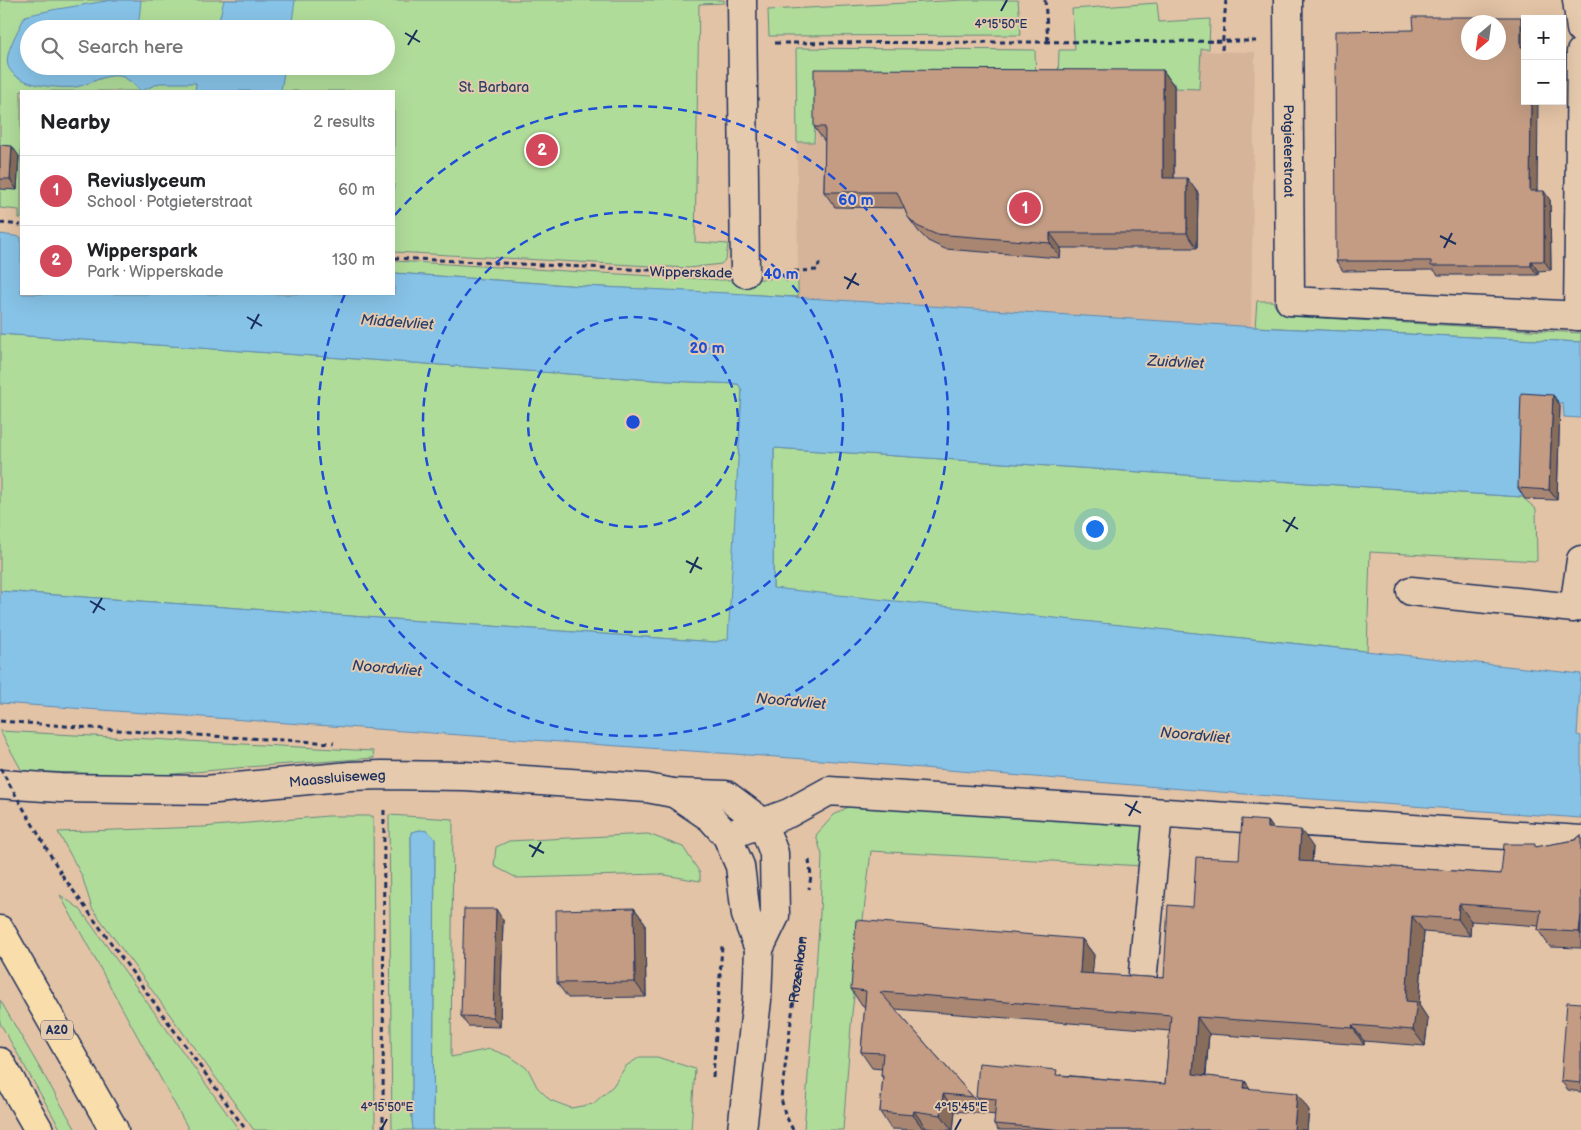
<!DOCTYPE html>
<meta charset="utf-8">
<style>
body{margin:0;font-family:"Balsamiq Sans",sans-serif;background:#f2f2f2;color:#202124}
.controls{position:absolute;right:15px;top:15px;display:grid;overflow:hidden;border-radius:0px;box-shadow:0 5px 20px #0002}
.controls button{width:45px;height:45px;display:grid;place-items:center;padding:0;border:0;border-bottom:1px solid #e0e0e0;background:#fff;color:#202124;font:25px sans-serif}
.compass{position:absolute;left:1461px;top:15px;width:45px;height:45px;border-radius:50%;background:#fff;box-shadow:0 5px 20px #0002;rotate:209deg}
.you{position:absolute;left:1094px;top:528px;width:18px;height:18px;margin:-12px;border:4px solid #fff;border-radius:50%;background:#1a73e8;box-shadow:0 0 0 8px #1a73e833}
.badge{display:grid;place-items:center;width:32px;height:32px;border-radius:50%;background:#d1495b;color:#fff;font-size:16px;font-weight:700}
.pin{position:absolute;translate:-50% -50%;border:2px solid #fff;box-shadow:0 1px 5px #0006}
.list{margin:0;padding:0;list-style:none}
h2{display:flex;justify-content:space-between;align-items:center;height:65px;margin:0;padding:0 20px;font-size:21px}
h2 small{font-size:16px;font-weight:400;color:#757577}
.list li{display:grid;grid-template-columns:32px 1fr auto;gap:15px;align-items:center;box-sizing:border-box;height:70px;padding:0 20px;border-top:1px solid #e0e0e0}
.list b{display:block;font-size:19px;white-space:nowrap}
.list p{margin:0;font-size:16px;white-space:nowrap;color:#757577}
.list em{font-size:16px;font-style:normal;color:#757577}
.icon{flex:none;width:28px;height:28px;fill:none;stroke:currentColor;stroke-width:2;stroke-linecap:round;stroke-linejoin:round}
.map{position:relative;flex:none;width:1581px;height:1130px;overflow:hidden}
.search{position:absolute;background:#fff;box-shadow:0 5px 20px #0002;left:20px;top:20px;width:375px;height:55px;display:flex;align-items:center;gap:12px;box-sizing:border-box;padding:0 18px;border-radius:28px;color:#757577;font-size:19px}
.panel{position:absolute;background:#fff;box-shadow:0 5px 20px #0002;left:20px;top:90px;width:375px;height:205px;border-radius:0px}
.map>svg:first-child{display:block}
.built{fill:#d5b49a}
.green{fill:#b0dc9a;stroke:#66867c;fill-rule:evenodd}
.water{fill:#87c3e7;stroke:#5c88b0}
.lines{fill:none;stroke-linecap:round;stroke-linejoin:round}
.minor-casing{stroke:#1b2f5e;stroke-width:31}
.highway-casing{stroke:#1b2f5e;stroke-width:31}
.path{stroke:#1b2f5e;stroke-width:3;stroke-dasharray:5 4;stroke-linecap:butt}
.minor{stroke:#e6caad;stroke-width:28}
.highway{stroke:#f9deab;stroke-width:28}
.path-bridge{stroke:#1b2f5e;stroke-width:3;stroke-dasharray:5 4;stroke-linecap:butt}
.wall{fill:#a88671;stroke:#1b2f5e}
.shaded-wall{fill:#886d5c;stroke:#1b2f5e}
.building{fill:#c39c83;stroke:#1b2f5e;fill-rule:evenodd}
.ticks{fill:none;stroke:#1b2f5e;stroke-width:2}
.ring{fill:none;stroke:#1d4ed8;stroke-width:2.5;stroke-dasharray:9 6}
.labels{text-anchor:middle;stroke-width:4;stroke-linejoin:round;paint-order:stroke}
.shield{fill:#e6caad;stroke:#585e76;stroke-width:1}
.shield-label{font-size:12px;font-weight:bold;fill:#1b2f5e}
.park-label{font-size:14px;fill:#2a4064;stroke:#e6caad}
.street-label{font-size:14px;fill:#1b2f5e;stroke:#e6caad}
.water-label{font-size:15px;font-style:italic;fill:#263e6c;stroke:#e6caad}
.ticks-label{font-size:12px;text-anchor:middle;fill:#1b2f5e;stroke:#e6caad;stroke-width:4;stroke-linejoin:round;paint-order:stroke}
.centre{fill:#1d4ed8;stroke:#e6caad;stroke-width:2.5}
.ring-label{font-size:15px;text-anchor:middle;font-weight:bold;fill:#1d4ed8;stroke:#e6caad;stroke-width:4;stroke-linejoin:round;paint-order:stroke}
</style>
<div class="map">
<svg width="1581" height="1130" viewBox="0 0 1581 1130">
<rect width="100%" height="100%" fill="#e3c3a5"/>
<filter id="ink" filterUnits="userSpaceOnUse"><feTurbulence type="fractalNoise" baseFrequency=".02" numOctaves="2"/><feDisplacementMap in="SourceGraphic" scale="10" xChannelSelector="R" yChannelSelector="G"/><feConvolveMatrix kernelMatrix="1 2 1 2 8 2 1 2 1" color-interpolation-filters="sRGB"/></filter>
<g filter="url(#ink)">
<!-- built -->
<polygon class="built" points="1188,51 1255,52 1251,327 798,297 797,142 816,142 816,124 823,83 1188,84"/>
<!-- green -->
<g class="green">
<path d="M0,0H724V3L699,4L695,242L728,244L726,259L721,264L688,268L394,252V91H21V219L19,218V210L0,208ZM29,29H386V66H29Z"/>
<polygon points="964,0 1018,0 1021,35 769,36 768,10"/>
<polygon points="1157,3 1159,22 1210,19 1209,49 1201,49 1199,89 1175,88 1174,83 1058,82 1059,50 1075,50 1072,9"/>
<polygon points="796,48 1035,50 1036,82 815,123 814,142 797,142"/>
<polygon points="394,261 722,280 770,279 772,274 798,275 798,297 582,286 394,273"/>
<path d="M1257,301H1273C1276,310 1279,312 1287,316L1581,333V342L1255,327Z"/>
<polygon points="0,334 669,381 738,384 742,390 729,639 715,642 0,591"/>
<polygon points="774,448 1522,497 1536,509 1537,561 1370,552 1367,651 773,589"/>
<polygon points="0,731 373,751 374,758 247,767 153,776 22,771"/>
<polygon points="853,804 1146,824 1143,866 871,851 852,1013 843,1130 804,1130 820,913 822,855 816,835 834,815"/>
<polygon points="389,815 453,819 451,1057 490,1049 511,1057 528,1069 537,1087 550,1100 571,1108 593,1104 613,1086 626,1066 640,1057 657,1057 695,1069 691,1130 433,1130 435,839 420,830 411,833 412,966 412,1120 413,1130 392,1130"/>
<polygon points="328,816 373,816 375,1130 254,1130 92,908 82,876 58,832 203,827"/>
<polygon points="648,834 683,847 700,873 700,881 659,874 517,878 494,866 496,847 509,841"/>
<polygon points="60,895 80,909 239,1130 189,1130"/>
<polygon points="0,1000 76,1130 61,1130 0,1023"/>
</g>
<!-- water -->
<g class="water">
<path d="M112,0H141L138,29H29V66H285L281,91H195L196,83H160L141,91C135,86 127,77 119,76C103,74 90,85 75,87C56,89 0,85 8,55C11,42 19,29 25,16L52,10Z"/>
<polygon points="224,0 295,0 291,29 217,29"/>
<polygon points="0,234 21,237 21,294 394,294 394,273 582,286 729,293 1255,327 1581,342 1581,418 1564,417 1563,403 1527,402 1522,497 774,448 773,588 1581,674 1577,735 1581,736 1581,818 1257,795 849,762 0,703 0,591 715,642 728,639 742,390 738,384 669,381 0,334"/>
<polygon points="420,830 428,831 435,839 433,1130 413,1130 412,1120 412,966 411,832"/>
</g>
<g class="lines">
<!-- minor casing -->
<g class="minor-casing">
<g id="minor">
<polyline points="742,0 745,273"/>
<path id="s2" d="M1288,0L1290,301L1581,316"/>
<polyline points="1577,0 1581,29"/>
<polyline points="1578,316 1581,52"/>
<polyline points="1411,591 1574,608 1581,560"/>
<path id="s3" d="M0,784L60,788L206,790L350,776L382,775L465,776L647,788L673,793L726,795L762,822L774,853L775,916L759,949L757,1000L742,1130"/>
<polyline points="674,793 711,818 727,836 740,866 746,915 759,949"/>
<polyline points="727,836 789,813 829,791 1581,840"/>
<polyline points="1143,972 1158,813"/>
</g>
</g>
<!-- highway casing -->
<g class="highway-casing">
<g id="highway">
<polyline points="0,930 114,1130"/>
<polyline points="0,1062 39,1130"/>
</g>
</g>
<!-- path -->
<g class="path">
<polyline points="1045,0 1048,42"/>
<polyline points="775,43 1256,41"/>
<polyline points="1222,50 1226,0"/>
<polyline points="0,223 21,225"/>
<polyline points="394,258 713,273"/>
<polyline points="776,272 818,270 819,263"/>
<polyline points="0,721 144,732 334,743"/>
<polyline points="809,860 811,876 809,889"/>
<polyline points="62,875 246,1130"/>
<polyline points="713,1077 722,946"/>
<polyline points="383,1130 384,806"/>
<path id="s1" d="M793,1130L785,1114L781,1098L802,937"/>
</g>
<!-- minor -->
<use href="#minor" class="minor"/>
<!-- highway -->
<use href="#highway" class="highway"/>
<!-- path-bridge -->
<polyline class="path-bridge" points="0,768 62,875"/>
</g>
<!-- wall -->
<g class="wall">
<polygon points="1521,17 1525,23 1525,101 1537,191 1550,200 1551,270 1538,271 1538,275 1438,275 1434,270 1343,271 1336,261"/>
<polygon points="1163,70 1174,86 1174,178 1198,193 1197,248 1061,248 1060,258 945,249 928,241 919,232 908,217 904,208 835,207 824,192 825,142 814,127"/>
<polygon points="0,145 19,156 17,190 0,189"/>
<polygon points="1553,395 1560,405 1557,500 1525,499 1518,488"/>
<polygon points="1268,821 1273,828 1313,847 1312,862 1501,874 1537,847 1575,840 1581,835 1581,948 1550,947 1538,930 1539,926 1471,921 1470,936 1424,932 1419,1005 1428,1019 1425,1046 1364,1041 1364,1045 1209,1034 1206,1076 1245,1081 1250,1089 1309,1110 1307,1130 998,1130 994,1124 995,1115 987,1114 976,1097 1061,1075 1165,1084 1170,1031 895,1009 973,1097 985,1114 955,1111 953,1130 943,1130 926,1128 925,1130 891,1129 880,1112 883,1078 881,1076 882,1069 872,1068 861,1052 865,1006 862,1006 851,989 1082,939 1094,955 1092,974 1164,978 1193,907 1239,859"/>
<polygon points="634,908 645,923 646,997 568,998 557,983"/>
<polygon points="503,920 500,1027 468,1026 461,1016"/>
<polygon points="1581,1003 1581,1092 1568,1090 1561,1081"/>
</g>
<!-- shaded-wall -->
<g class="shaded-wall">
<polygon points="1521,17 1525,23 1525,53 1521,47"/>
<polygon points="1163,70 1174,86 1174,193 1163,178"/>
<polygon points="1531,101 1538,101 1537,200 1530,191"/>
<polygon points="12,146 19,156 17,190 10,179"/>
<polygon points="1187,178 1198,193 1197,248 1187,233"/>
<polygon points="1544,191 1550,200 1551,270 1544,261"/>
<polygon points="1050,233 1061,248 1060,258 1050,243"/>
<polygon points="1531,261 1538,271 1538,275 1531,266"/>
<polygon points="1553,395 1560,405 1557,500 1549,490"/>
<polygon points="1268,821 1280,838 1268,828"/>
<polygon points="1301,830 1313,847 1311,878 1299,861"/>
<polygon points="1459,904 1471,921 1470,936 1458,919"/>
<polygon points="634,908 645,923 646,997 635,982"/>
<polygon points="496,909 503,920 500,1027 493,1017"/>
<polygon points="1581,915 1581,935 1579,932"/>
<polygon points="1412,916 1424,932 1419,1005 1428,1019 1425,1046 1413,1030 1406,1001"/>
<polygon points="1082,939 1094,955 1091,990 1080,973"/>
<polygon points="1197,1017 1209,1034 1204,1091 1193,1074"/>
<polygon points="1352,1025 1364,1041 1364,1045 1353,1028"/>
<polygon points="1245,1081 1256,1097 1244,1088"/>
<polygon points="1297,1093 1309,1110 1307,1130 1294,1130"/>
<polygon points="943,1094 955,1111 953,1130 952,1130 941,1115"/>
<polygon points="914,1111 926,1128 925,1130 924,1130 913,1115"/>
</g>
<!-- building -->
<g class="building">
<path d="M1413,17H1521V47H1525V101H1531L1530,191H1544V261H1531V266H1431V261H1336L1335,31L1414,30ZM1468,22H1498V52H1468Z"/>
<polygon points="814,69 1163,70 1163,178 1187,178 1187,233 1050,233 1050,243 935,234 917,226 908,217 897,192 824,192 825,127 814,127"/>
<polygon points="0,145 12,146 10,179 0,179"/>
<polygon points="1521,393 1553,395 1549,490 1518,488"/>
<polygon points="1242,819 1268,821 1268,828 1301,830 1299,861 1501,874 1504,844 1535,844 1535,847 1575,840 1581,835 1581,915 1579,932 1538,930 1541,910 1459,904 1458,919 1412,916 1406,1001 1417,1002 1413,1030 1352,1025 1353,1028 1197,1017 1193,1074 1245,1081 1244,1088 1297,1093 1294,1130 1065,1130 994,1124 996,1099 976,1097 979,1063 1057,1070 1056,1075 1165,1084 1171,1015 880,992 973,1097 943,1094 941,1115 914,1111 913,1115 880,1112 883,1076 881,1076 883,1053 861,1052 866,991 851,989 856,920 1082,939 1080,973 1164,978 1168,905 1193,907 1196,857 1239,859"/>
<polygon points="634,908 635,982 557,983 556,910"/>
<polygon points="464,909 496,909 493,1017 461,1016"/>
<polygon points="1567,1002 1581,1003 1581,1083 1561,1081"/>
</g>
</g>
<!-- ticks -->
<path class="ticks" d="M1001,11L1007,0M405,33L420,42M408,45L417,30M1440,236L1456,244M1444,248L1452,233M844,277L859,285M847,289L856,273M247,317L262,326M251,329L259,314M1283,520L1298,529M1286,532L1295,517M686,561L702,569M690,573L698,557M90,601L105,610M93,613L102,598M1125,804L1141,813M1129,816L1137,801M529,845L544,853M532,857L541,842M381,1130L387,1119M955,1130L961,1119"/>
<!-- distance rings -->
<g class="ring">
<circle cx="633" cy="422" r="105"/>
<circle cx="633" cy="422" r="210"/>
<path d="M395 215A315 315 0 1 1 345 294"/>
</g>
<g class="labels">
<!-- shield labels -->
<rect class="shield" x="41" y="1020.5" width="32" height="19" rx="4"/>
<g class="shield-label">
<text x="57" y="1034">A20</text>
</g>
<!-- park labels -->
<g class="park-label">
<text x="494" y="92">St. Barbara</text>
</g>
<!-- street labels -->
<g class="street-label">
<text dy="5" stroke="none"><textPath href="#s2" startOffset="151">Potgieterstraat</textPath></text>
<text transform="translate(691 272) rotate(1)" y="5">Wipperskade</text>
<text dy="5" stroke="none"><textPath href="#s3" startOffset="338">Maassluiseweg</textPath></text>
<text dy="5" stroke="none"><textPath href="#s1" startOffset="164">Rozenlaan</textPath></text>
</g>
<!-- water labels -->
<g class="water-label">
<text transform="translate(397 322) rotate(4)" y="5">Middelvliet</text>
<text transform="translate(1176 362) rotate(3)" y="5">Zuidvliet</text>
<text transform="translate(387 668) rotate(5)" y="5">Noordvliet</text>
<text transform="translate(791 701) rotate(5)" y="5">Noordvliet</text>
<text transform="translate(1195 735) rotate(5)" y="5">Noordvliet</text>
</g>
</g>
<g class="ticks-label">
<text x="1001" y="28">4°15'50"E</text>
<text x="387" y="1111">4°15'50"E</text>
<text x="961" y="1111">4°15'45"E</text>
</g>
<circle cx="633" cy="422" r="8" class="centre"/>
<g class="ring-label">
<text x="856" y="205">60 m</text>
<text x="781" y="279">40 m</text>
<text x="707" y="353">20 m</text>
</g>
</svg>
<div class="controls">
<button>+</button>
<button>−</button>
</div>
<svg class="compass" viewBox="-18 -18 36 36"><path d="M0-13l5 13h-10z" fill="#e53935"/><path d="M0 13l5-13h-10z" fill="#757577"/></svg>
<div class="you"></div>
<div class="pin badge" style="left:1025px;top:208px">1</div>
<div class="pin badge" style="left:542px;top:150px">2</div>
<div class="search"><svg class="icon" aria-label="search" viewBox="0 0 24 24"><circle cx="10" cy="10" r="6"/><path d="M15 15l6 6"/></svg>Search here</div>
<section class="panel">
<h2>Nearby<small>2 results</small></h2>
<ul class="list">
<li><span class="badge">1</span><div><b>Reviuslyceum</b><p>School · Potgieterstraat</p></div><em>60 m</em></li>
<li><span class="badge">2</span><div><b>Wipperspark</b><p>Park · Wipperskade</p></div><em>130 m</em></li>
</ul>
</section>
</div>
